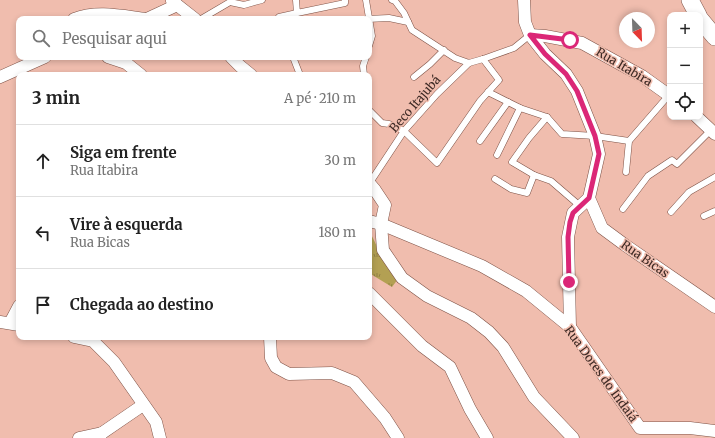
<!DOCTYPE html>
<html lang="pt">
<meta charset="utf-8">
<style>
body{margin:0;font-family:Merriweather,serif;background:#f2f2f2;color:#222}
.controls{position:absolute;right:12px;top:12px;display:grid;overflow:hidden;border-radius:8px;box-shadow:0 2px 6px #0003}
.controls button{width:36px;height:36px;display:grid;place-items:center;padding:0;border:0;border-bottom:1px solid #e0e0e0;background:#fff;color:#222;font:20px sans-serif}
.compass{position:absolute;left:619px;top:12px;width:36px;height:36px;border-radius:50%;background:#fff;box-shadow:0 2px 6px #0003;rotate:157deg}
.stop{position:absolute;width:12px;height:12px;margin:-9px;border:3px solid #db2777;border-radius:50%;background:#fff}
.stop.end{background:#db2777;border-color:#fff;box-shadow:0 1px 4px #0008}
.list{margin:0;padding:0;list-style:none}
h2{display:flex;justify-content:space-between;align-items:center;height:52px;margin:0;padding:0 16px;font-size:17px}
h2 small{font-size:13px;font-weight:400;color:#767676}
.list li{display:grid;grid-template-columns:26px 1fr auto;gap:12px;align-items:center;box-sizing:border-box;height:72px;padding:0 16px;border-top:1px solid #e0e0e0}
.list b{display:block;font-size:15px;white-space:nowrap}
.list p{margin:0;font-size:13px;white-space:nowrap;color:#767676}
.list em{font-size:13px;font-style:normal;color:#767676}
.icon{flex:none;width:22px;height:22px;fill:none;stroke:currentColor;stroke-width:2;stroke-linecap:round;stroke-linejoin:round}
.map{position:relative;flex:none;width:715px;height:438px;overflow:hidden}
.search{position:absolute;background:#fff;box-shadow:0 2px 6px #0003;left:16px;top:16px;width:356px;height:44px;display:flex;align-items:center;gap:10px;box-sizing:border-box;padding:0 14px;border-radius:8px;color:#767676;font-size:15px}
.panel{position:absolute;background:#fff;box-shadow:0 2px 6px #0003;left:16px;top:72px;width:356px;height:268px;border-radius:8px}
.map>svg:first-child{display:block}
.grass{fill:url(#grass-tufts)}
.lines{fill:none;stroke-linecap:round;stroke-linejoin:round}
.lane-casing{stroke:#7e5246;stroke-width:7}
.street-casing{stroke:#7e5246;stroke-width:13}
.secondary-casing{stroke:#7e5246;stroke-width:18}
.lane{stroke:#fff;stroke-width:6}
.street{stroke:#fff;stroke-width:12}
.secondary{stroke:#fff;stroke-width:17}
.route{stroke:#db2777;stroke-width:5}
.labels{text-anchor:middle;stroke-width:3;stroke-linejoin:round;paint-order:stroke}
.street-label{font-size:12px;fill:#3e2a25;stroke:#f0bdae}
</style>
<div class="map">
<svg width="715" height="438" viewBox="0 0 715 438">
<defs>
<pattern id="grass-tufts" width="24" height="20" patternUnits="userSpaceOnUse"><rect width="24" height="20" fill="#b3a053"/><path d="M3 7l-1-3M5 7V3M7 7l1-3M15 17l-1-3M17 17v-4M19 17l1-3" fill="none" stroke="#938345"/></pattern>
</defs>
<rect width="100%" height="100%" fill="#f0bdae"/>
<!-- grass -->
<polygon class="grass" points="369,230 387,267 398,279 392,287 369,273"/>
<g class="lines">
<!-- lane casing -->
<g class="lane-casing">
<g id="lane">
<polyline points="296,0 297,13 345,3 345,0"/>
<polyline points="366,0 372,36 369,46"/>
<polyline points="392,0 395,1 404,13 412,30 455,58 469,63 483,59 514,48 530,35"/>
<polyline points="201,19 230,2 244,5 262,0"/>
<polyline points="280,19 279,17 297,13"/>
<polyline points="367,19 389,18 408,22"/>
<polyline points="293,57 300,75"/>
<polyline points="364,75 363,66 366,57"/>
<polyline points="414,77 430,64 444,50"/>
<polyline points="488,92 520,108 547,117 562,134 595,136 629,141"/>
<polyline points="369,110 382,123 389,124 404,131 437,163 480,101 499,80 483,59"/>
<polyline points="547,117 529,138 512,162 534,175 551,181 580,206"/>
<polyline points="480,141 508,102"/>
<polyline points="497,155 520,108"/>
<polyline points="626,172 629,141 669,95"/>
<polyline points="495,179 511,189 527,193 534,175"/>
<polyline points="369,184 404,131 437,94 469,63"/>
<polyline points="623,209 648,176 672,160 677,164 711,130"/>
<polyline points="671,212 689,192 715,177"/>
<polyline points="704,216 715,211"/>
</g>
</g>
<!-- street casing -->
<g class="street-casing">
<g id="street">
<polyline points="524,0 525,22 530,35 545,54 566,74 577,91 595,136 599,154 589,198 602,228 625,245 715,307"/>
<polyline points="172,1 195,19"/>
<path d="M74,19C97,10 122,16 146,19"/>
<polyline points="147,19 177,5"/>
<polyline points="530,35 545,36 582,43 642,76 670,96"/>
<polyline points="108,57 126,63 141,75"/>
<polyline points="231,57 240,66 251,75"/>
<polyline points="0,77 45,57"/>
<polyline points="697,117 715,134"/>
<polyline points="369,183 375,190 385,205 381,224 383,250 402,278 427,296 471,318 489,332 503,347 534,397 573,438"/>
<polyline points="369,221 381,224 482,266 526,291 570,327 640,428 690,428 715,431"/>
<polyline points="369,293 422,346 450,367 470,409 487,438"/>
<polyline points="0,322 19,325"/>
<polyline points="10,323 19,306"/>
<polyline points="570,327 568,237 573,213 589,198"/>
<polyline points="74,337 93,341 114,362 156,422 160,438"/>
<polyline points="270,337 271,358 276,367 289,374 332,373 354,382 385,418 398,438"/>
<polyline points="79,438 102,433"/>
<polyline points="99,438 102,433 143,405"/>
</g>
</g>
<!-- secondary casing -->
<g class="secondary-casing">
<g id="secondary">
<polyline points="690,0 698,15"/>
<polyline points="700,19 715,37"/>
</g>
</g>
<!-- lane -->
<use href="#lane" class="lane"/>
<!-- street -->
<use href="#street" class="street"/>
<!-- secondary -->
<use href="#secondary" class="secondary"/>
</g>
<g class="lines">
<!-- route -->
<polyline class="route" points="569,282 568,237 570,222 573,213 589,198 599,154 595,136 577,91 566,74 545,54 530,35 570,40"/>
</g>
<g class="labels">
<!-- street labels -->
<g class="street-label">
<text transform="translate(624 67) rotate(31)" y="4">Rua Itabira</text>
<text transform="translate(415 104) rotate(-49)" y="4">Beco Itajubá</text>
<text transform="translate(645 259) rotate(35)" y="4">Rua Bicas</text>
<text transform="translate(601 374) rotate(54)" y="4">Rua Dores do Indaiá</text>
</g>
</g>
</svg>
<div class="controls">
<button>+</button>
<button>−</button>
<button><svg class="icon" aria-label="locate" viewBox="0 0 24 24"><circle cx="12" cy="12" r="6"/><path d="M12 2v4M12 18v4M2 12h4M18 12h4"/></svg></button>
</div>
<svg class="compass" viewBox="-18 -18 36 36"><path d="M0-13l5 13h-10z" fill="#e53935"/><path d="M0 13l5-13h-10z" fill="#767676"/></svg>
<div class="stop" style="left:570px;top:40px"></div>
<div class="stop end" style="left:569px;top:282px"></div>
<div class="search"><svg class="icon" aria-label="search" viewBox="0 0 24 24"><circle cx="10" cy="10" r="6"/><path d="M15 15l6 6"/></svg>Pesquisar aqui</div>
<section class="panel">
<h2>3 min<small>A pé · 210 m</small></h2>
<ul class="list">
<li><svg class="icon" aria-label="ahead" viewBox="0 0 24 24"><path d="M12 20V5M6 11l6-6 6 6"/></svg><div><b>Siga em frente</b><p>Rua Itabira</p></div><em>30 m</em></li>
<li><svg class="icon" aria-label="left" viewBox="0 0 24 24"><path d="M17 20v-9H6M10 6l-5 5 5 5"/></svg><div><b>Vire à esquerda</b><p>Rua Bicas</p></div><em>180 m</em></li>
<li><svg class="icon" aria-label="arrive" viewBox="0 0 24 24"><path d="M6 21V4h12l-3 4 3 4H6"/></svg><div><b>Chegada ao destino</b></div></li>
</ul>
</section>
</div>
